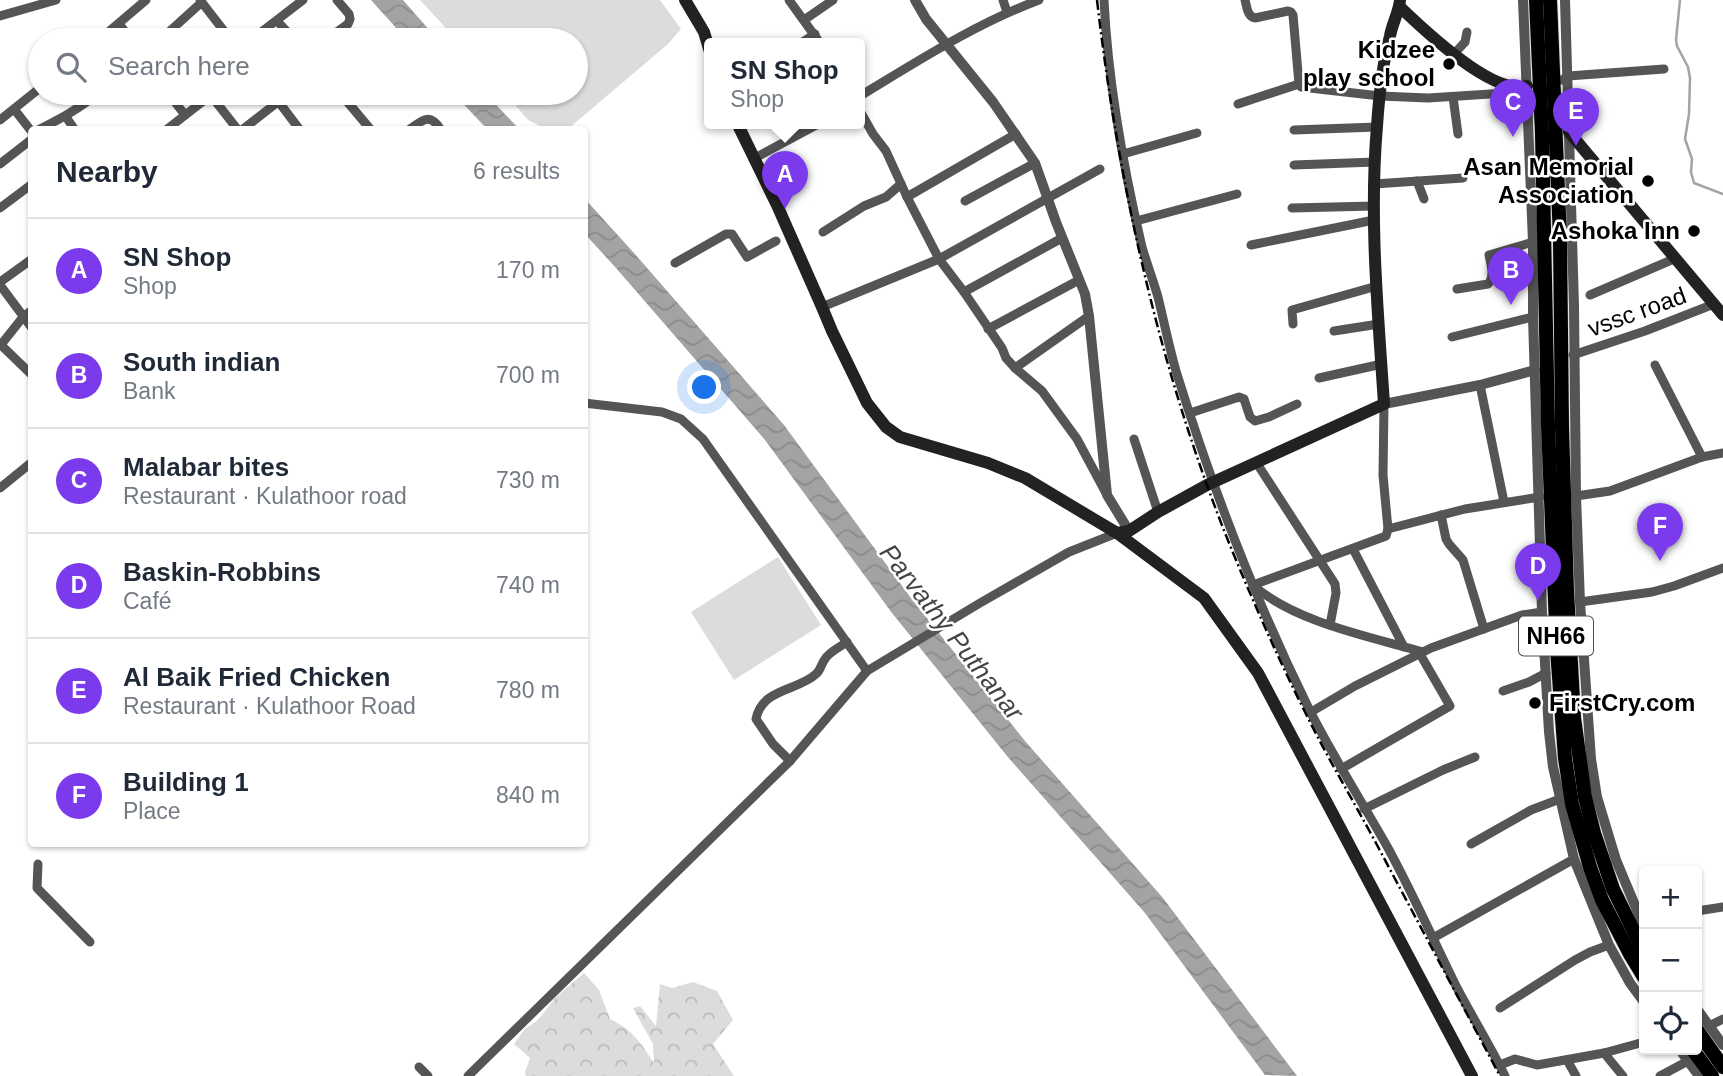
<!DOCTYPE html>
<meta charset="utf-8">
<style>
body{margin:0;font-family:Arial,sans-serif;background:#f6f6f7;color:#1f2937}
.controls{position:absolute;right:21px;bottom:21px;display:grid;overflow:hidden;border-radius:7px;box-shadow:0 2px 5px #0004}
.controls button{width:63px;height:63px;display:grid;place-items:center;padding:0;border:0;border-bottom:2px solid #e0e1e3;background:#fff;color:#1f2937;font:35px sans-serif}
.you{position:absolute;left:705px;top:388px;width:24px;height:24px;margin:-18px;border:5px solid #fff;border-radius:50%;background:#1a73e8;box-shadow:0 0 0 10px #1a73e833}
.badge{display:grid;place-items:center;width:46px;height:46px;border-radius:50%;background:#7c3aed;color:#fff;font-size:23px;font-weight:700}
.pin{position:absolute;translate:-50% -58px;filter:drop-shadow(0 2px 4px #0008)}
.pin::after{content:'';position:absolute;top:37px;width:24px;height:21px;background:inherit;clip-path:polygon(0 0,100% 0,50% 100%)}
.popup{position:absolute;left:704px;top:38px;width:161px;height:91px;box-sizing:border-box;display:grid;place-content:center;border-radius:7px;background:#fff;filter:drop-shadow(0 2px 5px #0005);font-size:23px;white-space:nowrap;color:#747a83}
.popup b{font-size:26px;color:#1f2937}
.popup::after{content:'';position:absolute;left:50%;top:100%;margin-left:-14px;border:14px solid transparent;border-top-color:#fff}
.list{margin:0;padding:0;list-style:none}
h2{display:flex;justify-content:space-between;align-items:center;height:91px;margin:0;padding:0 28px;font-size:30px}
h2 small{font-size:23px;font-weight:400;color:#747a83}
.list li{display:grid;grid-template-columns:46px 1fr auto;gap:21px;align-items:center;box-sizing:border-box;height:105px;padding:0 28px;border-top:2px solid #e0e1e3}
.list b{display:block;font-size:26px;white-space:nowrap}
.list p{margin:0;font-size:23px;white-space:nowrap;color:#747a83}
.list em{font-size:23px;font-style:normal;color:#747a83}
.icon{flex:none;width:38px;height:38px;fill:none;stroke:currentColor;stroke-width:2;stroke-linecap:round;stroke-linejoin:round}
.map{position:relative;flex:none;width:1723px;height:1076px;overflow:hidden}
.search{position:absolute;background:#fff;box-shadow:0 2px 5px #0004;left:28px;top:28px;width:560px;height:77px;display:flex;align-items:center;gap:18px;box-sizing:border-box;padding:0 24px;border-radius:38px;color:#747a83;font-size:26px}
.panel{position:absolute;background:#fff;box-shadow:0 2px 5px #0004;left:28px;top:126px;width:560px;height:721px;border-radius:7px}
.map>svg:first-child{display:block}
.forest{fill:url(#forest-crowns)}
.park{fill:#dcdcdc}
.water{fill:url(#water-waves)}
.lines{fill:none;stroke-linecap:round;stroke-linejoin:round}
.stream{stroke:#a3a3a3;stroke-width:2.5}
.trunk-casing{stroke:#dbdbdb;stroke-width:16}
.minor{stroke:#555;stroke-width:9}
.tertiary{stroke:#555;stroke-width:10}
.secondary{stroke:#222;stroke-width:12}
.trunk{stroke:#000;stroke-width:14}
.rail{stroke:#000;stroke-width:2.5;stroke-dasharray:10 3.5 2 3.5;stroke-linecap:butt}
.poi-dot{fill:#000;stroke:#fff;stroke-width:2.5}
.labels{text-anchor:middle;stroke-width:5;stroke-linejoin:round;paint-order:stroke}
.shield{fill:#fff;stroke:#4c4c4c;stroke-width:2}
.shield-label{font-size:23px;font-weight:bold;fill:#000}
.poi-label{font-size:24px;font-weight:bold;fill:#000;stroke:#fff;text-anchor:end}
.street-label{font-size:24px;fill:#000;stroke:#fff}
.water-label{font-size:26px;font-style:italic;fill:#444;stroke:#fff}
</style>
<div class="map">
<svg width="1723" height="1076" viewBox="0 0 1723 1076">
<defs>
<pattern id="forest-crowns" width="20" height="18" patternUnits="userSpaceOnUse" patternTransform="scale(1.75)"><rect width="20" height="18" fill="#dcdcdc"/><path d="M2 6a3 3 0 1 1 6 0M12 15a3 3 0 1 1 6 0" fill="none" stroke="#bbb"/></pattern>
<pattern id="water-waves" width="16" height="10" patternUnits="userSpaceOnUse" patternTransform="scale(1.75)"><rect width="16" height="10" fill="#a3a3a3"/><path d="M0 5q4-4 8 0t8 0" fill="none" stroke="#8b8b8b"/></pattern>
</defs>
<rect width="100%" height="100%" fill="#fff"/>
<!-- forest -->
<path class="forest" d="M584,973L599,990L610,1019C633,1030 641,1043 654,1063L653,1044L633,1008L640,1006L656,1026L660,984L672,988L693,982L717,991L733,1020L713,1044L734,1076H526L525,1072L530,1058L514,1044L525,1029L538,1020L556,997Z"/>
<!-- park -->
<g class="park">
<polygon points="420,0 660,0 681,29 668,44 569,128 546,129 528,120 505,93 576,93 576,40 457,40"/>
<polygon points="778,557 821,625 734,680 691,612"/>
</g>
<!-- water -->
<g class="water">
<polygon points="371,0 403,0 438,40 407,40"/>
<polygon points="453,93 485,93 519,129 487,129"/>
<polygon points="585,199 634,253 784,425 911,598 1025,741 1163,898 1297,1076 1265,1075 1145,913 1007,756 892,613 765,440 616,268 585,234"/>
</g>
<g class="lines">
<!-- stream -->
<polyline class="stream" points="1680,0 1676,40 1677,46 1688,67 1690,78 1689,114 1685,139 1692,159 1691,172 1694,183 1723,194"/>
<!-- trunk casing -->
<g class="trunk-casing">
<g id="trunk">
<polyline points="1536,0 1542,133 1548,425 1557,650 1565,758 1572,804 1590,867 1602,900 1630,954 1644,977"/>
<polyline points="1550,0 1560,238 1562,427 1567,591 1574,718 1585,797 1594,833 1613,889 1644,952"/>
<polyline points="1697,1030 1723,1067"/>
<polyline points="1693,1050 1712,1076"/>
</g>
</g>
<!-- minor -->
<g class="minor">
<polyline points="200,0 231,40"/>
<polyline points="789,0 820,43"/>
<polyline points="1003,0 1007,12"/>
<path d="M1104,0C1108,83 1123,166 1142,247C1147,264 1153,280 1158,297C1164,322 1169,346 1176,371C1212,487 1256,602 1310,711C1334,758 1362,802 1388,848C1412,892 1433,939 1455,984C1471,1015 1490,1045 1505,1076"/>
<path d="M1245,0C1247,7 1247,16 1255,18L1288,11L1291,12L1293,15L1299,84L1301,87L1380,96L1428,98L1506,93L1520,89"/>
<polyline points="0,16 56,0"/>
<polyline points="804,20 833,0"/>
<polyline points="277,21 295,40"/>
<polyline points="119,24 132,40"/>
<polyline points="99,40 146,0"/>
<polyline points="160,40 202,2"/>
<polyline points="251,40 303,0"/>
<polyline points="326,40 348,24 350,19 349,14 337,0"/>
<polyline points="801,43 815,34"/>
<polyline points="1453,55 1465,42 1467,32"/>
<polyline points="1562,80 1568,76 1664,69"/>
<polyline points="168,93 185,115"/>
<polyline points="209,93 238,130"/>
<polyline points="272,93 300,130"/>
<polyline points="340,93 371,130"/>
<path d="M860,96C918,61 975,24 1039,0"/>
<polyline points="1453,97 1458,134"/>
<polyline points="1238,104 1299,84"/>
<polyline points="14,109 32,132"/>
<polyline points="860,111 873,134 886,151 907,197 939,259 964,292 1002,348 1006,358 1015,368 1042,391 1077,439 1106,493"/>
<polyline points="66,117 75,130"/>
<polyline points="0,120 40,88"/>
<path d="M38,130C60,119 79,109 98,93"/>
<polyline points="166,130 211,95"/>
<polyline points="242,130 279,101"/>
<path d="M409,130C422,120 430,112 441,130"/>
<polyline points="1294,130 1377,127"/>
<polyline points="1123,154 1197,133"/>
<polyline points="753,159 820,123"/>
<polyline points="0,164 32,139"/>
<polyline points="1294,165 1375,162"/>
<polyline points="1417,181 1424,199"/>
<polyline points="1374,184 1463,178"/>
<polyline points="907,197 1016,134"/>
<polyline points="965,201 1035,163"/>
<polyline points="0,208 32,184"/>
<polyline points="1292,208 1374,206"/>
<polyline points="1136,221 1237,194"/>
<polyline points="823,232 864,206 886,197 901,184"/>
<polyline points="1251,245 1374,220"/>
<polyline points="675,263 726,234 732,234 747,257 776,241"/>
<polyline points="0,282 32,259"/>
<polyline points="0,285 32,328"/>
<path d="M1457,289L1488,284C1495,277 1491,265 1489,255L1533,242"/>
<polyline points="964,292 1062,238"/>
<polyline points="1590,295 1676,258"/>
<polyline points="822,307 939,259 1100,169"/>
<polyline points="1293,324 1292,310 1377,286"/>
<polyline points="988,329 1079,280"/>
<polyline points="1334,331 1379,324"/>
<polyline points="1452,337 1533,317"/>
<polyline points="1,345 32,375"/>
<polyline points="0,346 23,317 32,310"/>
<polyline points="1573,355 1645,331 1714,304"/>
<polyline points="1655,365 1702,457"/>
<polyline points="1015,368 1089,316"/>
<polyline points="1319,378 1382,364"/>
<polyline points="1480,385 1504,502"/>
<polyline points="584,403 662,412 681,419 703,439 867,671"/>
<path d="M1384,404L1383,475L1388,529L1386,536L1253,585C1294,622 1371,637 1423,652"/>
<polyline points="1190,413 1239,397 1244,399 1250,417 1255,421 1269,417 1297,404"/>
<polyline points="1134,439 1158,512"/>
<polyline points="1256,462 1335,584 1336,593 1330,625"/>
<polyline points="0,488 32,462"/>
<polyline points="1576,496 1610,491 1702,457 1723,453"/>
<polyline points="1441,515 1446,539 1449,544 1463,560 1484,629"/>
<polyline points="1388,529 1465,509 1540,497"/>
<polyline points="1353,549 1404,647"/>
<polyline points="1580,602 1652,592 1674,586 1723,568"/>
<polyline points="1503,691 1529,682 1546,673"/>
<polyline points="1311,712 1355,686 1431,648 1522,615 1542,612"/>
<path d="M790,761L773,744L756,719C762,688 798,691 816,674C821,670 821,664 825,659C829,652 840,647 847,642"/>
<polyline points="1341,769 1450,706 1420,654"/>
<polyline points="1364,809 1443,770 1475,757"/>
<polyline points="1471,844 1531,810 1560,799"/>
<polyline points="38,864 37,888 90,942"/>
<polyline points="1697,911 1723,907"/>
<polyline points="1433,938 1574,859"/>
<polyline points="1500,1008 1575,960 1590,952 1609,945"/>
<polyline points="1709,1026 1723,1019"/>
<polyline points="1604,1053 1623,1076"/>
<polyline points="1567,1060 1576,1076"/>
<polyline points="1500,1065 1515,1059 1537,1065 1604,1053 1644,1042"/>
<polyline points="419,1067 428,1076"/>
<polyline points="468,1076 790,761 867,671 980,603 1069,552 1117,533"/>
<polyline points="1660,1076 1688,1061"/>
</g>
<!-- tertiary -->
<g class="tertiary">
<polyline points="915,0 926,19 993,102 1035,163 1056,222 1085,294 1089,316 1107,495 1129,531"/>
<polyline points="1523,0 1533,242 1533,317 1542,612 1549,732 1553,767 1574,859 1609,945 1630,983 1644,1002"/>
<polyline points="1565,0 1574,306 1576,496 1580,602 1591,759 1597,797 1616,860 1644,927"/>
<polyline points="1384,404 1480,385 1535,370"/>
<polyline points="1697,1009 1723,1045"/>
<polyline points="1680,1050 1699,1076"/>
</g>
<!-- secondary -->
<g class="secondary">
<polyline points="685,0 704,32 710,52"/>
<path d="M1400,7C1424,30 1493,96 1527,86"/>
<polyline points="737,123 777,205 822,307 832,331 867,403 886,427 900,437 988,463 1025,478 1117,533 1204,598 1258,673 1472,1076"/>
<polyline points="1569,132 1723,315"/>
<path d="M1117,533L1129,531L1158,512L1207,485L1384,404C1378,312 1369,219 1377,126C1379,96 1382,65 1390,36C1392,24 1399,12 1400,0"/>
</g>
<!-- trunk -->
<use href="#trunk" class="trunk"/>
<!-- rail -->
<path class="rail" d="M1097,0C1120,198 1165,395 1244,579C1263,624 1283,668 1305,712C1327,757 1353,800 1377,845C1418,922 1459,999 1500,1076"/>
</g>
<!-- markers -->
<g class="poi-dot">
<circle cx="1449" cy="64" r="7"/>
<circle cx="1648" cy="181" r="7"/>
<circle cx="1694" cy="231" r="7"/>
<circle cx="1535" cy="703" r="7"/>
</g>
<g class="labels">
<!-- shield labels -->
<rect class="shield" x="1519" y="616.5" width="74" height="39" rx="5"/>
<g class="shield-label">
<text x="1556" y="644">NH66</text>
</g>
<!-- poi labels -->
<g class="poi-label">
<text x="1435" y="58">Kidzee<tspan x="1435" dy="28">play school</tspan></text>
<text x="1634" y="175">Asan Memorial<tspan x="1634" dy="28">Association</tspan></text>
<text x="1680" y="239">Ashoka Inn</text>
<text x="1549" y="711" text-anchor="start">FirstCry.com</text>
</g>
<!-- street labels -->
<g class="street-label">
<text transform="translate(1637 312) rotate(-20)" y="8">vssc road</text>
</g>
<!-- water labels -->
<g class="water-label">
<text transform="translate(952 632) rotate(52)" y="9">Parvathy Puthanar</text>
</g>
</g>
</svg>
<div class="controls">
<button>+</button>
<button>−</button>
<button><svg class="icon" aria-label="locate" viewBox="0 0 24 24"><circle cx="12" cy="12" r="6"/><path d="M12 2v4M12 18v4M2 12h4M18 12h4"/></svg></button>
</div>
<div class="you"></div>
<div class="pin badge" style="left:785px;top:209px">A</div>
<div class="popup"><b>SN Shop</b>Shop</div>
<div class="pin badge" style="left:1511px;top:305px">B</div>
<div class="pin badge" style="left:1513px;top:137px">C</div>
<div class="pin badge" style="left:1538px;top:601px">D</div>
<div class="pin badge" style="left:1576px;top:146px">E</div>
<div class="pin badge" style="left:1660px;top:561px">F</div>
<div class="search"><svg class="icon" aria-label="search" viewBox="0 0 24 24"><circle cx="10" cy="10" r="6"/><path d="M15 15l6 6"/></svg>Search here</div>
<section class="panel">
<h2>Nearby<small>6 results</small></h2>
<ul class="list">
<li><span class="badge">A</span><div><b>SN Shop</b><p>Shop</p></div><em>170 m</em></li>
<li><span class="badge">B</span><div><b>South indian</b><p>Bank</p></div><em>700 m</em></li>
<li><span class="badge">C</span><div><b>Malabar bites</b><p>Restaurant · Kulathoor road</p></div><em>730 m</em></li>
<li><span class="badge">D</span><div><b>Baskin-Robbins</b><p>Café</p></div><em>740 m</em></li>
<li><span class="badge">E</span><div><b>Al Baik Fried Chicken</b><p>Restaurant · Kulathoor Road</p></div><em>780 m</em></li>
<li><span class="badge">F</span><div><b>Building 1</b><p>Place</p></div><em>840 m</em></li>
</ul>
</section>
</div>
